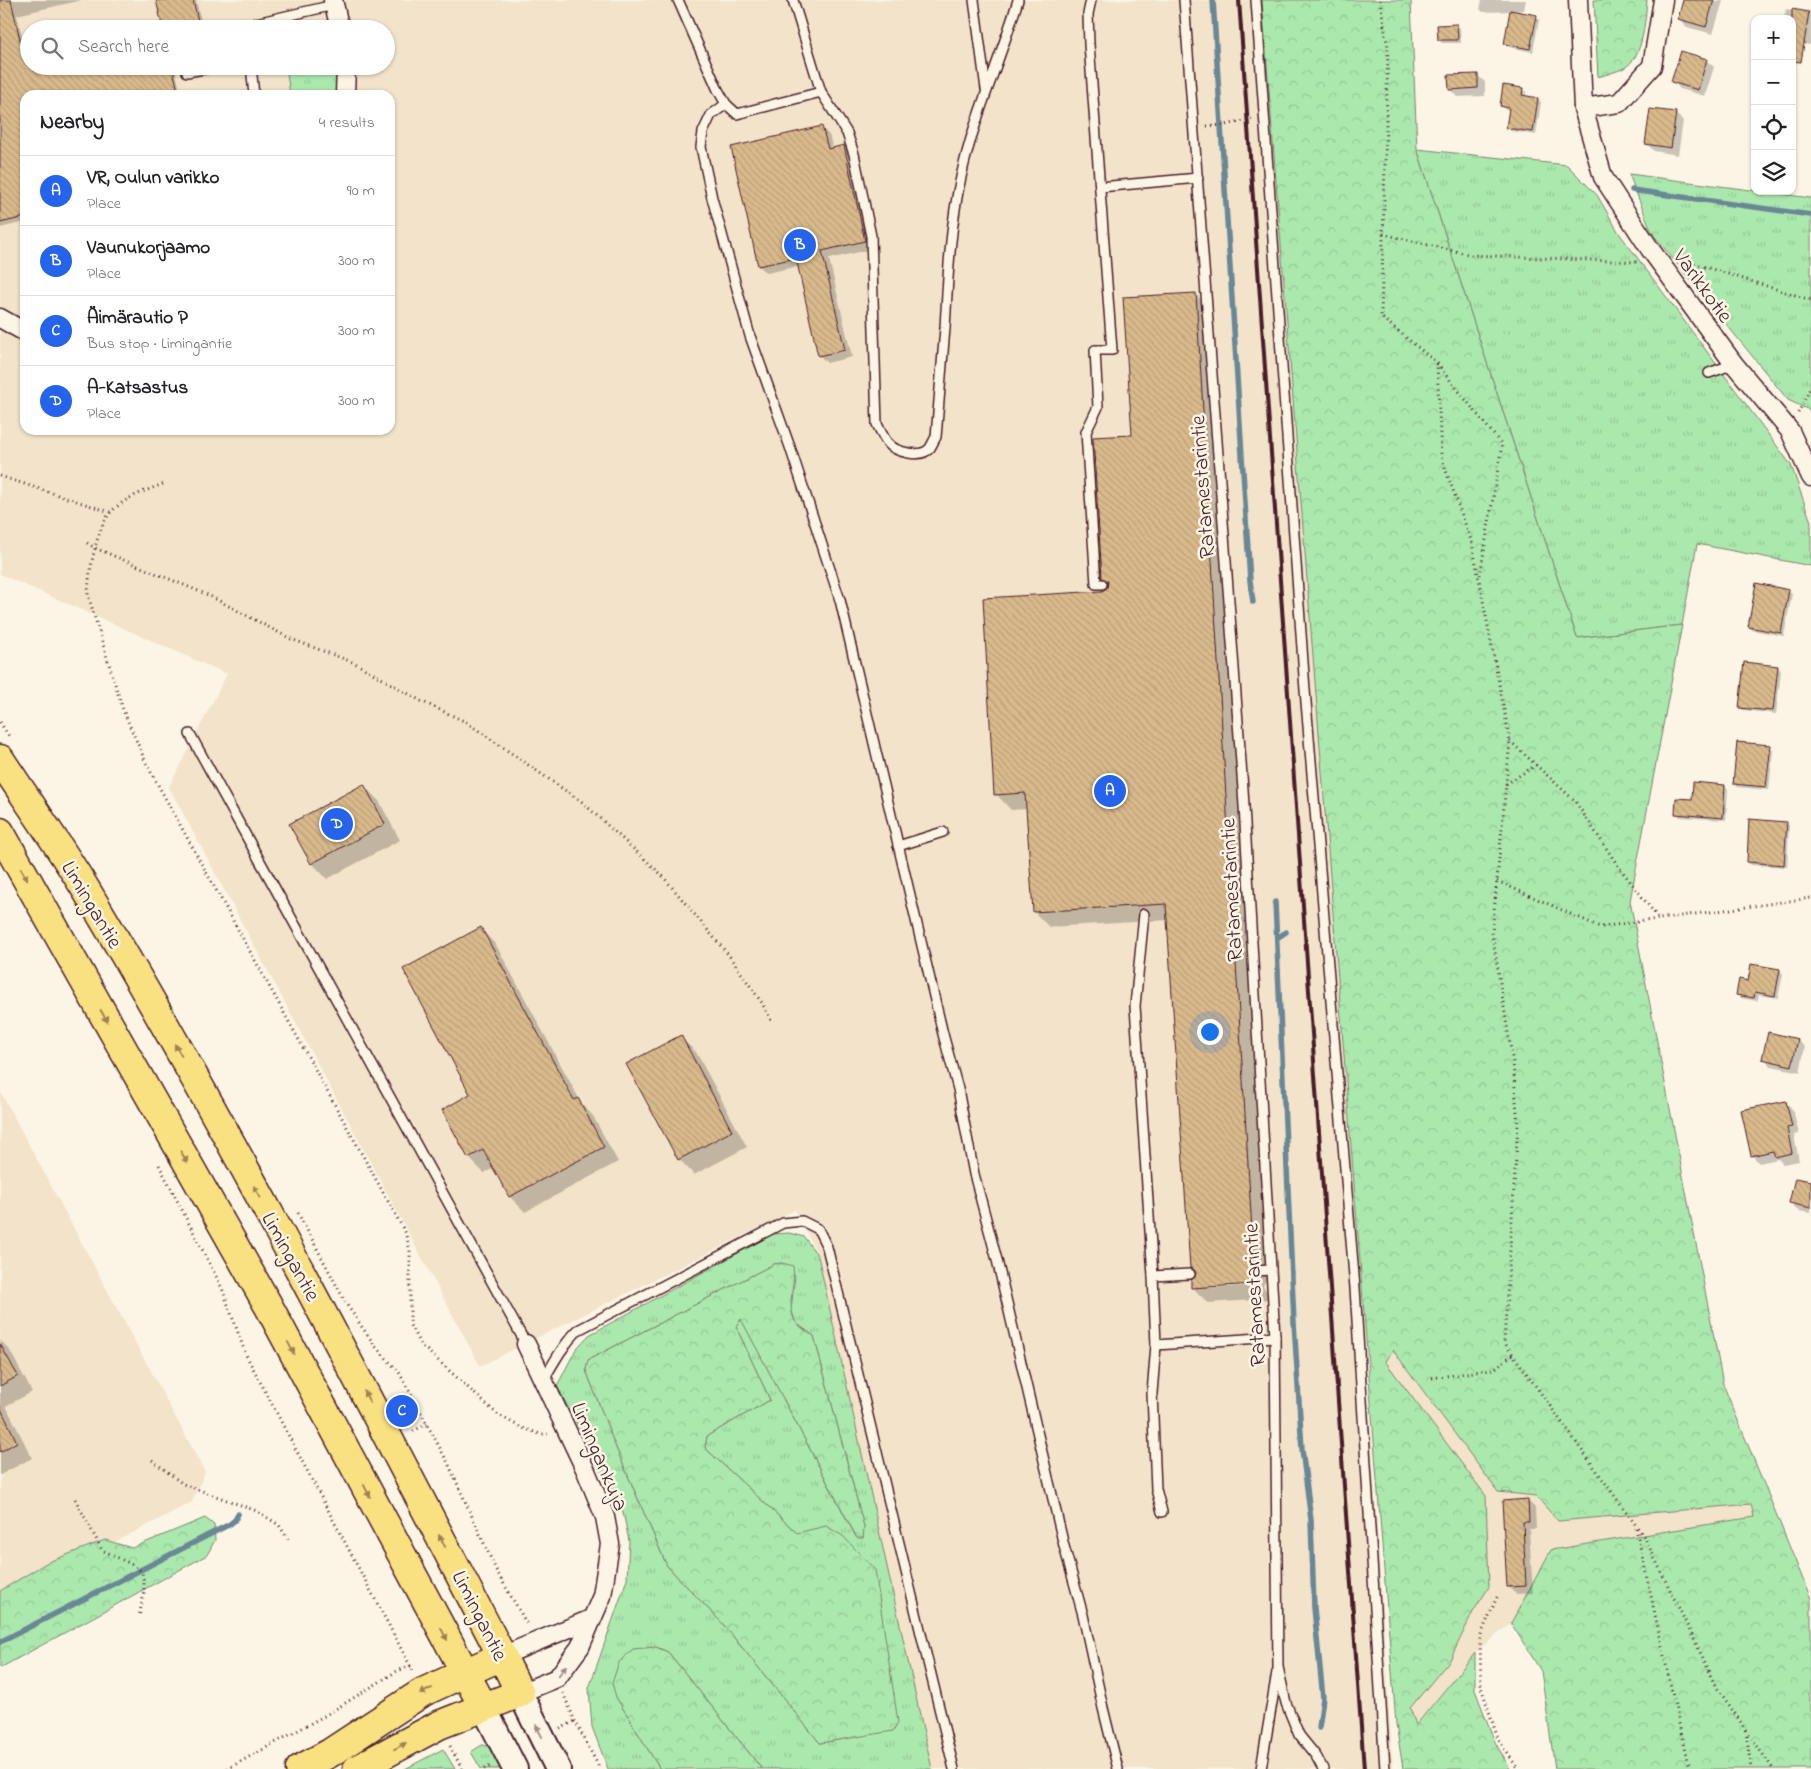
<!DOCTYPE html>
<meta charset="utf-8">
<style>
body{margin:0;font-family:"Indie Flower",sans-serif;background:#f6f6f6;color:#202124}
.controls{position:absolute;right:15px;top:15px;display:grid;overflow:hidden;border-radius:10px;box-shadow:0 1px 4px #0004}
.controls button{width:45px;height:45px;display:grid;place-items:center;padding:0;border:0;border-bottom:1px solid #e0e0e0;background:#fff;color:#202124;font:25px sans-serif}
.you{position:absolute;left:1209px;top:1031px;width:18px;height:18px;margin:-12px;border:4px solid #fff;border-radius:50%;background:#1a73e8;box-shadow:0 0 0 8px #1a73e833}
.badge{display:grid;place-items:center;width:32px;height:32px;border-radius:50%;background:#2563eb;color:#fff;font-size:16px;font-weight:700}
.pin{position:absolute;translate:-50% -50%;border:2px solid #fff;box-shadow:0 1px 5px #0006}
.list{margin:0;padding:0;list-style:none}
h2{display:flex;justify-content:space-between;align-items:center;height:65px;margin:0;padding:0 20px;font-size:21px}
h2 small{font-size:16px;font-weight:400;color:#757577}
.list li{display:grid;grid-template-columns:32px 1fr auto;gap:15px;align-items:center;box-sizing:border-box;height:70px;padding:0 20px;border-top:1px solid #e0e0e0}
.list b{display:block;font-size:19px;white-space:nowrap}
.list p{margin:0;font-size:16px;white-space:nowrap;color:#757577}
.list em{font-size:16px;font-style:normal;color:#757577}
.icon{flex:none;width:28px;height:28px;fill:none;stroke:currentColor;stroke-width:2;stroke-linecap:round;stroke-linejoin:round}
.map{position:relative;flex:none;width:1811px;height:1769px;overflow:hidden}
.search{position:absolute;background:#fff;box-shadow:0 1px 4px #0004;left:20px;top:20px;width:375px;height:55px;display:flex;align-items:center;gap:12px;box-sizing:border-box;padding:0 18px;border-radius:28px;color:#757577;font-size:19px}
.panel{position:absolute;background:#fff;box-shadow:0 1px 4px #0004;left:20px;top:90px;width:375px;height:345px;border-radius:15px}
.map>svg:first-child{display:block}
.built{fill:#f2e3ca;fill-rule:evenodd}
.grass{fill:url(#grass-tufts);stroke:#7a846c;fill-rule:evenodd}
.forest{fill:url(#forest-crowns);stroke:#7a846c}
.shadow{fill:#0003;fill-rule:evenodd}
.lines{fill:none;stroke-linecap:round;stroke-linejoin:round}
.stream{stroke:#6a8796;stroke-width:5.5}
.building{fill:url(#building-back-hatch);stroke:#4a1f2b}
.lane-casing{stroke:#4a1f2b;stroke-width:12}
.street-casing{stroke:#4a1f2b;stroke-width:21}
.secondary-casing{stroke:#4a1f2b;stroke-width:28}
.primary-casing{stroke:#4a1f2b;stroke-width:31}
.path{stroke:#4a1f2b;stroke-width:3;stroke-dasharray:1 4;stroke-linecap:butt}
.lane{stroke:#fcf5e5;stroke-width:9}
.street{stroke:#fcf5e5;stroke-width:18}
.secondary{stroke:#fcf5e5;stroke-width:24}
.primary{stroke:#f9e181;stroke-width:28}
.rail{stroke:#4a1f2b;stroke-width:4}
.oneway{fill:#a28056}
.oneway2{fill:#a38a88}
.labels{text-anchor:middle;stroke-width:5;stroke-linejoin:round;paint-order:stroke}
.street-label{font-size:22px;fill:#4a1f2b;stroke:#fcf5e5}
</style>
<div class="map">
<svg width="1811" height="1769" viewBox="0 0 1811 1769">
<defs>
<pattern id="grass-tufts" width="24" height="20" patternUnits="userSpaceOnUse" patternTransform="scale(1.25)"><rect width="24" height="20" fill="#abe8ae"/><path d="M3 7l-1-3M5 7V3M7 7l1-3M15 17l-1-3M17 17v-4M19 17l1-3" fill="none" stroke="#95c796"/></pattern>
<pattern id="forest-crowns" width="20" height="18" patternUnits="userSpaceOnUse" patternTransform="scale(1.25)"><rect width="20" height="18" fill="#abe8ae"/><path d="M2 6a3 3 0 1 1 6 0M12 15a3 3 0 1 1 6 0" fill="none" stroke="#95c796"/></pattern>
<pattern id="building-back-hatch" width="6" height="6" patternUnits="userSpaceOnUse" patternTransform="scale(1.25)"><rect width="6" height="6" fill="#d9ba8c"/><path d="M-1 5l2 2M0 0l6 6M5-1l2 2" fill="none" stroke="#bc9f79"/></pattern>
</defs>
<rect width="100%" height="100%" fill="#fcf5e5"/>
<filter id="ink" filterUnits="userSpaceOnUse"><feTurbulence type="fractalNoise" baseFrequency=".02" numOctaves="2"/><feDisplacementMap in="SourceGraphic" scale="10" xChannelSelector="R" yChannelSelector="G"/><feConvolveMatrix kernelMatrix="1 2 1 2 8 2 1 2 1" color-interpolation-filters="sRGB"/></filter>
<g filter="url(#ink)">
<!-- built -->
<g class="built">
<path d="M0,0H1263L1351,1134L1393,1769H932L818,1256L795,1210L480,1366L169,787L227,674L0,574ZM29,29H386V66H29ZM25,95H390V430H25Z"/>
<polygon points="0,1091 205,1472 192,1502 0,1602"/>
<polygon points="1393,1350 1498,1492 1536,1496 1558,1521 1750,1504 1755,1517 1551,1550 1511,1623 1475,1653 1415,1725 1410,1708 1450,1660 1473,1612 1489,1587 1385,1361"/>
</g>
<!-- grass -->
<g class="grass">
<polygon points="286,66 337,66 336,95 290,95"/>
<polygon points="1417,149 1567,165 1597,195 1619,233 1791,465 1811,522 1811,566 1697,544 1682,625 1577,638"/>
<polygon points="1629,174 1811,198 1811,411 1788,400 1652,233"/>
<path d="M789,1233L804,1237L818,1256L932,1769H762L668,1652L656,1647L616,1697L660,1769H608L592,1727L589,1688L627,1579L629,1541L623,1512L557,1386L576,1349L589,1335L773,1234ZM782,1263L795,1276L791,1309L796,1323L814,1336L864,1527L863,1538L856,1537L741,1318L736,1327L770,1400L707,1436L705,1448L797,1533L855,1737L820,1743L723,1624L667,1566L614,1443L586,1370L588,1360L774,1264Z"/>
<path d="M482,1745C493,1745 497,1760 501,1769H481L471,1752Z"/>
<polygon points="443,1749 455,1769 405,1769"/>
</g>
<!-- forest -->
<g class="forest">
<polygon points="1262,0 1411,0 1417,149 1577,638 1682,625 1630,901 1723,1384 1811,1599 1811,1769 1555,1769 1541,1671 1511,1623 1551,1550 1754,1517 1751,1504 1558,1521 1536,1496 1498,1492 1393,1350 1385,1361 1486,1496 1489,1587 1473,1612 1450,1660 1410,1708 1416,1725 1475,1653 1475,1690 1495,1742 1510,1769 1403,1769 1396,1724"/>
<path d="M1594,0H1647C1645,20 1644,57 1624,68C1616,72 1607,74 1598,77Z"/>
<path d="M782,1263L793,1266C796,1284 786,1305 795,1321C799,1327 808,1332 814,1336L864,1527L863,1538H857L741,1319L736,1327L770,1400L707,1436L705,1448L797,1533L826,1526L843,1536L875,1570L898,1722L893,1731L820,1743L723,1624L667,1566L614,1443L586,1370L588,1360L774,1264Z"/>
<polygon points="205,1518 214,1525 215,1540 207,1555 0,1668 0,1591 46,1563 105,1540 132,1548"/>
<polygon points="656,1647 668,1652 762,1769 660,1769 616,1697 612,1683 619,1662 633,1649"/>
</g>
<!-- shadow -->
<g class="shadow">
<polygon points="0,0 82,0 17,15 29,66 183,66 175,68 181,95 25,95 25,222 0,228"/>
<polygon points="157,0 196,0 203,29 212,26 215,29 164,29"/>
<polygon points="1482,0 1526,0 1524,10 1512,11 1536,16 1539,20 1533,52 1509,47 1505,44 1512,11 1483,12 1480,9"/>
<polygon points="1685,0 1723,1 1713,34 1687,27 1679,19"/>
<polygon points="1786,9 1809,13 1811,15 1811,45 1792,42 1792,19 1784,19"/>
<polygon points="1457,25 1460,28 1461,43 1442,43 1439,40"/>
<polygon points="1706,60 1714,67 1705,96 1680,89 1673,81"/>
<polygon points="1477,75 1485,82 1485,96 1457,97 1450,89"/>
<polygon points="1522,89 1526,92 1525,97 1538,99 1541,102 1536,135 1511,131 1507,128 1510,110 1505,109 1501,106"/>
<polygon points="1675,113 1683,121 1678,155 1654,151 1647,144"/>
<polygon points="822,128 829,135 833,149 844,146 851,154 872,249 829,259 852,357 827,363 819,355 799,266 767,273 759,266"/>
<path d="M1195,294L1211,310L1269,1280L1264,1283L1263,1287L1270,1294V1299L1208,1303L1192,1287L1197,1273L1191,1267L1169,920L1049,927L1034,912L1028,809L1011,810L996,794L1102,592L1108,588L1109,583L1103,577L1133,436ZM1261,1283V1285L1210,1288V1286Z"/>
<polygon points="1788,591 1792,594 1784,636 1752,630 1749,626"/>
<polygon points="1778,667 1781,671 1776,714 1743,710 1740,707"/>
<polygon points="1770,747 1773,750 1769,790 1737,787 1734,783"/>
<polygon points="364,786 379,801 400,840 327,879 312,863"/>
<polygon points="1725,786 1728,789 1726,820 1680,817 1676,813"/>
<polygon points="1786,823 1789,826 1787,867 1751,865 1748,862"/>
<polygon points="481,929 496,945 582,1104 593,1116 618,1162 525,1212 510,1197 494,1168 484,1173 469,1158 443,1110 472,1095"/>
<polygon points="1780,970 1783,974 1778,998 1759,995 1757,1001 1741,998 1738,995 1749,982"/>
<polygon points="680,1037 696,1052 747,1147 694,1175 679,1159"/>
<polygon points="1797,1040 1805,1047 1800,1072 1771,1066 1764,1058"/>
<polygon points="1786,1102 1793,1110 1799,1134 1794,1135 1799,1161 1783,1164 1778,1159 1759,1163 1752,1155"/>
<polygon points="1811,1182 1811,1213 1798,1211 1791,1203"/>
<polygon points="0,1340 9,1349 32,1392 6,1406 32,1458 0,1475"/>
<polygon points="1528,1501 1535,1508 1536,1529 1529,1529 1533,1593 1516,1594 1508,1587"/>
</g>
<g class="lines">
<!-- stream -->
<g class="stream">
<polyline points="1213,0 1250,581 1253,602"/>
<polyline points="1632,190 1811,215"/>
<polyline points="1275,902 1294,1322 1302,1449 1311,1520 1314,1608 1323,1698 1319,1728"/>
<polyline points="1277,938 1286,932"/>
<polyline points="0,1642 230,1524 235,1520 238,1514"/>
</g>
</g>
<!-- building -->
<g class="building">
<polygon points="0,0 11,0 23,53 29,52 29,66 172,66 179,95 25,95 25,217 0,223"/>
<polygon points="156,0 193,0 200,29 163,29"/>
<polygon points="1683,0 1714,0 1706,27 1678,19"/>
<polygon points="1792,9 1809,12 1801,62 1792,61"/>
<polygon points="1510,10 1537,15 1530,49 1504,44"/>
<polygon points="1457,24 1458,40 1438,40 1437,25"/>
<polygon points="1681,51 1707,59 1698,90 1671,82"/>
<polygon points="1478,74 1478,88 1449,90 1448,75"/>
<polygon points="1503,85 1523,88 1522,95 1538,98 1533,132 1506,128 1509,108 1500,106"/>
<polygon points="1650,109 1676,112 1671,148 1645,144"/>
<polygon points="822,126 828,149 844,145 865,241 822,251 845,350 818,356 796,258 758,266 731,147"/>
<polygon points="1196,293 1254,1265 1249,1268 1248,1272 1251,1276 1255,1277 1255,1284 1191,1288 1191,1280 1195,1277 1196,1273 1193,1269 1190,1268 1166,904 1033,912 1025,793 994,795 983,598 1102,591 1107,588 1108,581 1102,578 1093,437 1132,435 1123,297"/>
<polygon points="1756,583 1789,590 1781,633 1748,627"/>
<polygon points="1744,662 1778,666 1773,711 1739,708"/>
<polygon points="1737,742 1771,745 1766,787 1733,784"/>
<polygon points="1693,782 1725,785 1723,818 1675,814 1676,798 1692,799"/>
<polygon points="364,784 385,824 311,864 289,824"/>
<polygon points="1749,819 1787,822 1784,865 1747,862"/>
<polygon points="481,927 574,1100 578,1098 604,1147 509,1197 483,1150 468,1158 442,1110 470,1094 403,969"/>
<polygon points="1751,964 1780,969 1775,996 1755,992 1754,998 1736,995 1739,979 1748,981"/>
<polygon points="1768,1032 1798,1039 1792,1066 1762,1059"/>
<polygon points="681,1035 732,1131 678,1160 626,1064"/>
<polygon points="1786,1101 1792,1127 1787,1128 1792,1153 1775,1157 1773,1151 1751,1156 1741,1110"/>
<polygon points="1795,1178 1811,1181 1811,1208 1789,1203"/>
<polygon points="0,1344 18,1376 0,1386"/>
<polygon points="0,1407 17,1442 0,1452"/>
<polygon points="1528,1499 1529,1522 1523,1522 1526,1586 1507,1587 1502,1501"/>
</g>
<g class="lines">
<!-- lane casing -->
<g class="lane-casing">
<g id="lane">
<path d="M678,0L718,90L726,104L737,114L821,92L847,133L854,154L871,236L877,424C880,430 883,437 887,442C894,452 921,459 930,448C932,445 934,440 936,437C939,401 942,364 945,328C948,277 950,226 961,177C974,116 1001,59 1018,0"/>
<polyline points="793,0 821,92"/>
<polyline points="974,0 986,89"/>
<polyline points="1091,0 1088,14 1089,44 1112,350 1095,350 1098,407 1086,432 1096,584 1102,584"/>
<polyline points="1184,0 1243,789 1275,1337 1278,1667 1286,1703 1299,1735 1316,1756 1323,1769"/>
<polyline points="1256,0 1305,690 1355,1288 1385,1769"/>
<polyline points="255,29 256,23 334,5"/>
<polyline points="251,66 254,95"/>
<polyline points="187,72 220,66"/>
<polyline points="726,104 711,115 703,132 701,147 712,198 750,336 790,447 840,600 943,1034 958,1089 974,1174 997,1260 1064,1546 1083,1615 1103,1708 1118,1769"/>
<polyline points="1100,187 1198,178"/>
<polyline points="1709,373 1734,364"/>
<polyline points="190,734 526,1344"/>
<polyline points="898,846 943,832"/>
<polyline points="1144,914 1135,1006 1153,1276 1156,1345 1152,1393 1156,1489 1162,1512"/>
<polyline points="1254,1271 1271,1270"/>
<polyline points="1153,1276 1190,1274"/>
<polyline points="1156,1345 1275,1337"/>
<path d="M543,1381C554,1362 563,1345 578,1330L783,1223L802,1221L818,1229L827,1247L954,1769"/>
<polyline points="1261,1769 1277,1672"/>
</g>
</g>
<!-- street casing -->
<g class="street-casing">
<g id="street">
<polyline points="333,0 340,29"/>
<polyline points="1578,0 1583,108 1603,177 1650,249 1734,364 1790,431 1811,477"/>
<polyline points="345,95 346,66"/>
<polyline points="1583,108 1619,103 1652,66 1663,0"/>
<polyline points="0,318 25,332"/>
<polyline points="502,1656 591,1619"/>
<polyline points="520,1693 557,1678 580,1647 602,1596 610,1544 605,1517 586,1471 526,1344"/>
</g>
</g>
<!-- secondary casing -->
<g class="secondary-casing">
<g id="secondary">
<polyline points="520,1693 558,1769"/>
<polyline points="484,1708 515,1769"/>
</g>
</g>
<!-- primary casing -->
<g class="primary-casing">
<g id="primary">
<path d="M0,759C29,803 60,847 88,893C236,1141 368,1399 502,1656L520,1693L439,1725L357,1769"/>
<polyline points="0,832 268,1305 484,1708"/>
<polyline points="300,1769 330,1753 423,1692 502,1656"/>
</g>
</g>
<!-- path -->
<g class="path">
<polyline points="1380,0 1388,48 1381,317 1437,363 1441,457 1472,543 1510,741 1492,933 1513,1063 1518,1125 1504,1342 1645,1538 1718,1689 1773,1769"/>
<polyline points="1207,126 1226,125 1252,119"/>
<polyline points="1383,234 1471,255 1637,262"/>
<polyline points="1680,259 1811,300"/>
<polyline points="1437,364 1502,445 1480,575"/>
<polyline points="1798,413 1811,387"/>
<polyline points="0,476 110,512"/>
<path d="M163,484C145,491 126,497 112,511C97,524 88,575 88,595L123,710L147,765L405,1232L410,1250V1325L420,1344L497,1414L520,1427L540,1434H548"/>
<polyline points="87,543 95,548 208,595 291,639 355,663 421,701 466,722 582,802 661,874 730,957 762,1003 772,1022"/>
<polyline points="0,722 10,738"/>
<polyline points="1510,741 1575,801 1616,863 1659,919 1811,898"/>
<polyline points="1506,784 1536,765"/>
<polyline points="1497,881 1600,927 1658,919"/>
<polyline points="159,1165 222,1288 246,1355 413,1671"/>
<polyline points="298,1213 347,1305 375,1346 399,1372 448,1463 496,1570 528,1626"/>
<polyline points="1432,1378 1494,1369 1513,1354"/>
<polyline points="413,1431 427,1424"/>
<polyline points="152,1460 183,1484 257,1511 279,1525 288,1539"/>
<polyline points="75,1499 102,1550 137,1567 142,1573 144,1582 144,1593 139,1617"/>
<polyline points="1636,1528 1689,1769"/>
<polyline points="1497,1597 1480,1637 1481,1687 1498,1739 1518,1769"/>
<polyline points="563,1693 575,1721 600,1769"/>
<polyline points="560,1729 575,1721"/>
<polyline points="1746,1730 1751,1769"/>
<polyline points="450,1746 462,1769"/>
<polyline points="227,1769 326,1715 397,1671 411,1666"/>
<polyline points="484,1769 491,1766"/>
</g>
<!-- lane -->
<use href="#lane" class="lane"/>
<!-- street -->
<use href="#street" class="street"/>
<!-- secondary -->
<use href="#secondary" class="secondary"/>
<!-- primary -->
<use href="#primary" class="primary"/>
<!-- rail -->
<polyline class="rail" points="1239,0 1364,1769"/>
</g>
<!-- one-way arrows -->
<defs><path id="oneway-solid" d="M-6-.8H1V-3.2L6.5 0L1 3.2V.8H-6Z" transform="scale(1.25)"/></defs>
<g class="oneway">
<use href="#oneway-solid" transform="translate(24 874) rotate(60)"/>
<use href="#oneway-solid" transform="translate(104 1016) rotate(60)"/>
<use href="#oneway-solid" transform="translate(178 1050) rotate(-120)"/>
<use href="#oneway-solid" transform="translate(184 1157) rotate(60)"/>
<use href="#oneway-solid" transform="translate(257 1192) rotate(-119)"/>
<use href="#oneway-solid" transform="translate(291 1348) rotate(62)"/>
<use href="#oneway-solid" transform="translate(367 1397) rotate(-118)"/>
<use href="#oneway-solid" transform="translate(367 1491) rotate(62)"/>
<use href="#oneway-solid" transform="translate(442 1541) rotate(-118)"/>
<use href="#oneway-solid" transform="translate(444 1634) rotate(62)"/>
<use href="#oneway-solid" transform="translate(426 1691) rotate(153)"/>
<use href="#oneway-solid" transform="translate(400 1746) rotate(-28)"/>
</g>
<g class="oneway2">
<use href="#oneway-solid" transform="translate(562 1671) rotate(-53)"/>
<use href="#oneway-solid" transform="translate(539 1731) rotate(-116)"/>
</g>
</g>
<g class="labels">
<!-- street labels -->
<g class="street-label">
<text transform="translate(1704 285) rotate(54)" y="8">Varikkotie</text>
<text transform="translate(1201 487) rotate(-94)" y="8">Ratamestarintie</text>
<text transform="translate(1230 890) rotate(-93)" y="8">Ratamestarintie</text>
<text transform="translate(93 904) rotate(59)" y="8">Limingantie</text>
<text transform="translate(292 1256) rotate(61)" y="8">Limingantie</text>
<text transform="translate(1253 1295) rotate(-93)" y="8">Ratamestarintie</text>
<text transform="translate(601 1456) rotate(67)" y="8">Limingankuja</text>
<text transform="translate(481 1615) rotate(63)" y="8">Limingantie</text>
</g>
</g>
</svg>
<div class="controls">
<button>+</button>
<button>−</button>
<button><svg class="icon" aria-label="locate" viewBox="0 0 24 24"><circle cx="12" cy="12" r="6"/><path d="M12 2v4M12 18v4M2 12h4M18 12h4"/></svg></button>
<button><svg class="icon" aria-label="layers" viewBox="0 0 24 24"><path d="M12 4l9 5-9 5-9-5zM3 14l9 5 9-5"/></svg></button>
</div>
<div class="you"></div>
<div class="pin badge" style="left:1110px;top:791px">A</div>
<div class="pin badge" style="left:800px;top:245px">B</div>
<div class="pin badge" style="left:402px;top:1411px">C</div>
<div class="pin badge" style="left:337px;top:824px">D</div>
<div class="search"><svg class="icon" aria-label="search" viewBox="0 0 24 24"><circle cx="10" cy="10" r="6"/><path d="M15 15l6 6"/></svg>Search here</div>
<section class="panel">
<h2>Nearby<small>4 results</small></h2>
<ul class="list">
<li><span class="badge">A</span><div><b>VR, Oulun varikko</b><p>Place</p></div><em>90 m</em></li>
<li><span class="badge">B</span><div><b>Vaunukorjaamo</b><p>Place</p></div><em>300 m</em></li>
<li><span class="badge">C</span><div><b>Äimärautio P</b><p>Bus stop · Limingantie</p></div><em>300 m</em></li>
<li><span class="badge">D</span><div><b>A-Katsastus</b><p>Place</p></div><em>300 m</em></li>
</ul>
</section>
</div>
